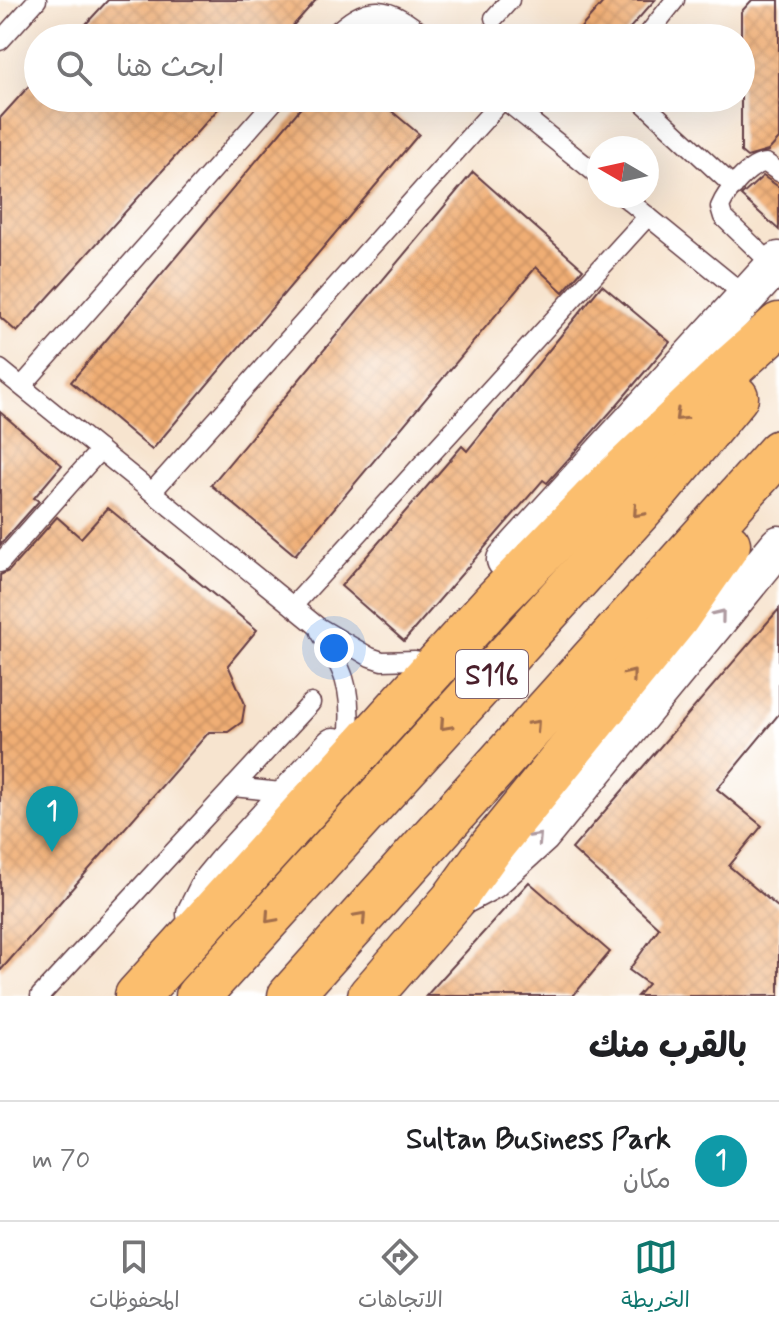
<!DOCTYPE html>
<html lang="ar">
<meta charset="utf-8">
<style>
body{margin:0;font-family:Mynerve,"Playpen Sans Arabic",sans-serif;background:#f2f2f2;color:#202124;direction:rtl}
.compass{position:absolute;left:587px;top:136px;width:72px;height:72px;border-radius:50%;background:#fff;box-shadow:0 8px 32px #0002;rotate:279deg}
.you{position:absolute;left:334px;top:648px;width:28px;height:28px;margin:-20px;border:6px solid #fff;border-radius:50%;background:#1a73e8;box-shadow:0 0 0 12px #1a73e833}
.badge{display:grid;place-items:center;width:52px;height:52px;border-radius:50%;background:#0f766e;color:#fff;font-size:26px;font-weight:700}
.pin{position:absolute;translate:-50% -66px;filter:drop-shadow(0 2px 4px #0008)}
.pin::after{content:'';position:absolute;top:42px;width:28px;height:24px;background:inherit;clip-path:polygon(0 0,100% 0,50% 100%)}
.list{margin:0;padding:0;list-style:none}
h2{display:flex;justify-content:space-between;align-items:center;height:104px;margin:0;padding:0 32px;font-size:34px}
h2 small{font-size:26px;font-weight:400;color:#757577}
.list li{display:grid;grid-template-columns:52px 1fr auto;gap:24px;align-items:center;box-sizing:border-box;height:120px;padding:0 32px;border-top:2px solid #e0e0e0}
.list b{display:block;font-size:30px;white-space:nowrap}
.list p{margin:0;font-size:26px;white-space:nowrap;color:#757577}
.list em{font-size:26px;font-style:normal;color:#757577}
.icon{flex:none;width:44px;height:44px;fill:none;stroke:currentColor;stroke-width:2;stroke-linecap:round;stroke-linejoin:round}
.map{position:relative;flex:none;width:779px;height:996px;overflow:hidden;direction:ltr}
.search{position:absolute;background:#fff;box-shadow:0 8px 32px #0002;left:24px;right:24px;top:24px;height:88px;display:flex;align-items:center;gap:20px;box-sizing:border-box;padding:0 28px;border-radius:44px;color:#757577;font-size:30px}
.sheet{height:224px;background:#fff}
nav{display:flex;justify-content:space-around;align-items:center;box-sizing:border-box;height:112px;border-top:2px solid #e0e0e0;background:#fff;font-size:22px;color:#757577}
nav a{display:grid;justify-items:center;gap:4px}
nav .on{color:#0f766e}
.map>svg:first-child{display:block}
.building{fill:url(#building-cross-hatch)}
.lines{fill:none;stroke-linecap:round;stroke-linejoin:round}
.service-casing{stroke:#643d44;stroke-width:21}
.minor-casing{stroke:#643d44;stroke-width:41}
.trunk-casing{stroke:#643d44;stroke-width:47}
.service{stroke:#fff;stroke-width:18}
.minor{stroke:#fff;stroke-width:38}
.trunk{stroke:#fbbe6e;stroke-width:44}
.oneway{stroke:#a26e4c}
.oneway2{stroke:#ae9aa0}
.labels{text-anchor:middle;stroke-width:8;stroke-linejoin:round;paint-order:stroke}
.shield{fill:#fff;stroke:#80626b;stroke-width:2}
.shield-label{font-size:28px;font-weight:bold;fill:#4a1f2b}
</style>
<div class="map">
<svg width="779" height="996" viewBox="0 0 779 996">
<defs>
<pattern id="building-cross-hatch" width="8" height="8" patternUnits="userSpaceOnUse" patternTransform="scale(2)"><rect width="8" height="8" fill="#f0ae74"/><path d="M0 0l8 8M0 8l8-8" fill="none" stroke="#cf9565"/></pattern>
</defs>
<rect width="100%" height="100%" fill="#fff"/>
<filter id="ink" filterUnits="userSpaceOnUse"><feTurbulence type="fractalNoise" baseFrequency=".0125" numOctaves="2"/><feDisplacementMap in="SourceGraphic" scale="16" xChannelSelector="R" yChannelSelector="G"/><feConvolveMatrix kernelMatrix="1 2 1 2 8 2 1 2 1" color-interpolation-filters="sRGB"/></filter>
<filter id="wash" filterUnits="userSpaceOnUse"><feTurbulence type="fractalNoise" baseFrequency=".006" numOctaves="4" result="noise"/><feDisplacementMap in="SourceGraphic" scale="32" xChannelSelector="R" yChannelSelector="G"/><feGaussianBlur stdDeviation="1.8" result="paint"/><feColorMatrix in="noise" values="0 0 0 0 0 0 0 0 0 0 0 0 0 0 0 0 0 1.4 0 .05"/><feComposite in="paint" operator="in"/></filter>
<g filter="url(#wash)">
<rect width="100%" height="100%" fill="#f7e4cf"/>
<g id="blocks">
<!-- building -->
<g class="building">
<polygon points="108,0 316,0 282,38 73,38"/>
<polygon points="605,0 655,0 621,38 572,38"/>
<polygon points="752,0 779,0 779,139 768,151 747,157 741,152 741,12"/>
<polygon points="38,76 38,98 228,98 17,332 0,317 0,118"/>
<polygon points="309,98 376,98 419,134 152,450 71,382"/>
<polygon points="473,172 583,269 563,292 536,267 295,555 211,485"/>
<polygon points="763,176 779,187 779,230 741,196"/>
<polygon points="602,285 670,342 615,407 547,483 543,480 404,641 341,586 462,446 467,451"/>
<polygon points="0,412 62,465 34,498 39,501 0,545"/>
<polygon points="108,508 257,630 228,665 245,704 242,722 228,732 209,732 0,971 0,575 9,571 57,517 81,538"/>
<polygon points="779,609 779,714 717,789 762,826 729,866 779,908 779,996 637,996 648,984 629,970 659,928 572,849"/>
<polygon points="529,882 610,952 573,996 426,996"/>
</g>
</g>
</g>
<g filter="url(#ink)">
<use href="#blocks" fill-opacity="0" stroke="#643d44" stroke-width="2"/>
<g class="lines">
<!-- service casing -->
<g class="service-casing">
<g id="service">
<polyline points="494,18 510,0"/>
<path d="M330,38C370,0 386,4 428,38"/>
<polyline points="645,38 675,0"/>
<polyline points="0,41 37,0"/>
<polyline points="502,98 599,176"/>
<polyline points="638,98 734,187"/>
<polyline points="623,196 747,297"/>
<path d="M774,266L723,217L720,207C726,192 750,163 766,163L779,172"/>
<polyline points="0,369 317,626 370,657 382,661 415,660"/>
<polyline points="22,386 277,98"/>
<polyline points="152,492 503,99"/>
<polyline points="0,563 100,450"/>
<polyline points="293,606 648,216"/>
<path d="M320,632C343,669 352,687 349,731"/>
<polyline points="233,787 291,793"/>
<polyline points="40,996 311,703"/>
</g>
</g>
<!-- minor casing -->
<g class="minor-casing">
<g id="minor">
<polyline points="506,560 779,261"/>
<polyline points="455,899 491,880 541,835 779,545"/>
<polyline points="196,914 212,882 226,865 334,747"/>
</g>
</g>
<!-- trunk casing -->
<g class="trunk-casing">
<g id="trunk">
<polyline points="137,996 495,601 592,501 734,365 779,325"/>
<polyline points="198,996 659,489 736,397"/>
<polyline points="290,996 779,452"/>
<polyline points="370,996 453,900 492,846 676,619 728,544"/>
</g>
</g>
<!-- service -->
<use href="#service" class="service"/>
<!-- minor -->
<use href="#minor" class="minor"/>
<!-- trunk -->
<use href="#trunk" class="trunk"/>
</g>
<!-- one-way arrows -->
<defs><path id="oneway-chevron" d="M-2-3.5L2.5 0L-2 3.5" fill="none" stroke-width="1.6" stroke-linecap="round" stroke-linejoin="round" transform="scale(2)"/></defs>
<g class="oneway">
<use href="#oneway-chevron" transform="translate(680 416) rotate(136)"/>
<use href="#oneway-chevron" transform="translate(638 512) rotate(132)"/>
<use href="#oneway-chevron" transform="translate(631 675) rotate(-51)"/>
<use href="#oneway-chevron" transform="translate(445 725) rotate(132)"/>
<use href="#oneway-chevron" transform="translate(535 725) rotate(-48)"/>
<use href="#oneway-chevron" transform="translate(361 917) rotate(-48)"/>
<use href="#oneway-chevron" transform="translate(270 918) rotate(132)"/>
</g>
<g class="oneway2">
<use href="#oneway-chevron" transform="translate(720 615) rotate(-51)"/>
<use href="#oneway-chevron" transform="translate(537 838) rotate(-47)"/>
</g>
</g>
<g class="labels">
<!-- shield labels -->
<rect class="shield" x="456" y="650" width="72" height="48" rx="6"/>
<g class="shield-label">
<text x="492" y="684">S116</text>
</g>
</g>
</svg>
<svg class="compass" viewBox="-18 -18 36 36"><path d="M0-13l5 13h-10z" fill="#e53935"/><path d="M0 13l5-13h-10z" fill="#757577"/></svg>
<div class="you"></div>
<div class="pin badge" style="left:52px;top:852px;background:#0f9aa8">1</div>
<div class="search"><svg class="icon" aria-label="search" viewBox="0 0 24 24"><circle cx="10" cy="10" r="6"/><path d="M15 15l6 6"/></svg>ابحث هنا</div>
</div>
<section class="sheet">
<h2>بالقرب منك<small></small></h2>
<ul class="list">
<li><span class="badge" style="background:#0f9aa8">1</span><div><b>Sultan Business Park</b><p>مكان</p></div><em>70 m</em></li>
</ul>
</section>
<nav>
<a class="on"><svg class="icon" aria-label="map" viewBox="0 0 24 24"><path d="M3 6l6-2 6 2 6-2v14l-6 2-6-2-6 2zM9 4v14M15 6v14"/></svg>الخريطة</a>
<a><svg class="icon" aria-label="directions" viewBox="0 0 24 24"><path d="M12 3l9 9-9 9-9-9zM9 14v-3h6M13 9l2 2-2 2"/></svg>الاتجاهات</a>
<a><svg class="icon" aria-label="saved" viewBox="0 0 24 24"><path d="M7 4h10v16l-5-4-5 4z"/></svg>المحفوظات</a>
</nav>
